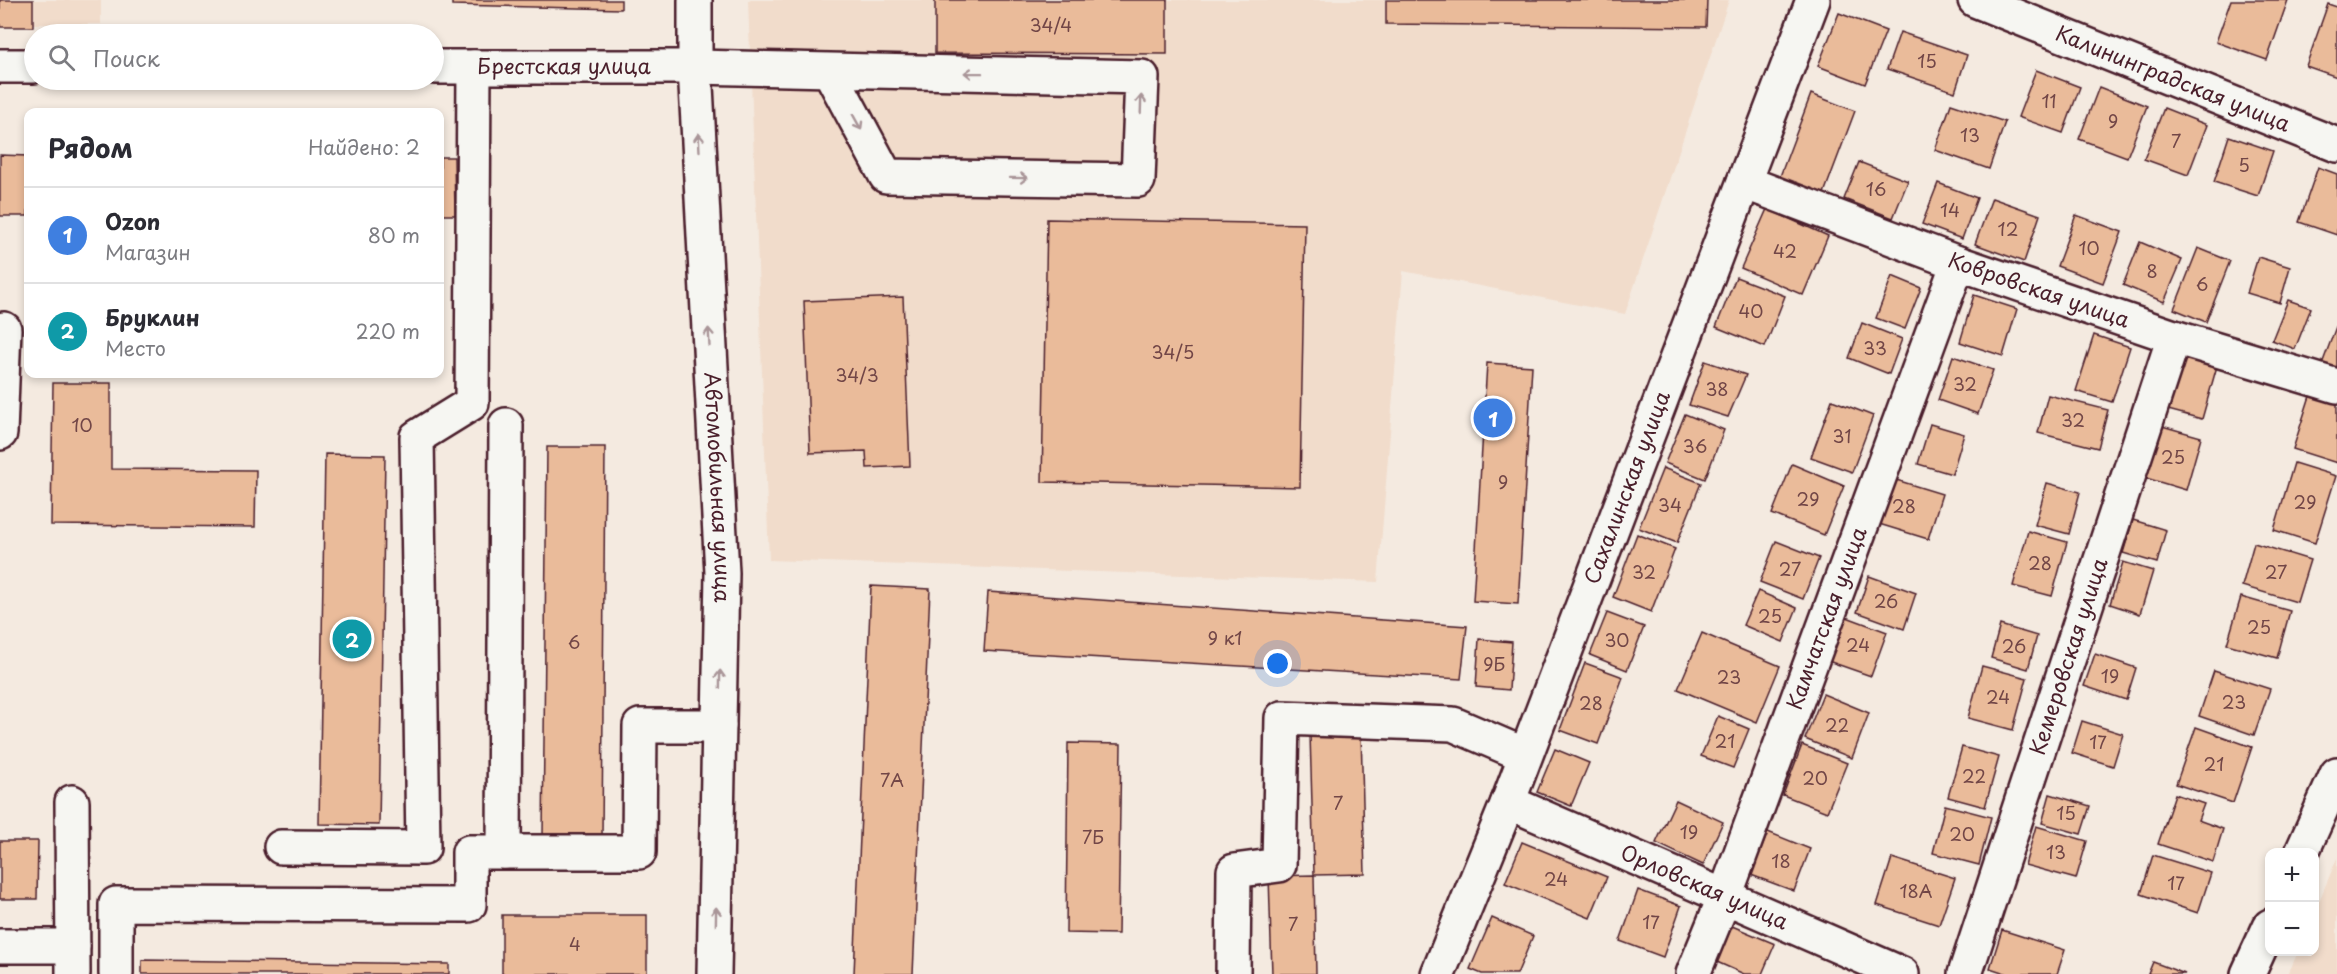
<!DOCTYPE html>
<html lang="ru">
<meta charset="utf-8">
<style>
body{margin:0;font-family:"Playpen Sans",sans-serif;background:#f2f2f3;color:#2b2b33}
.controls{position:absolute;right:18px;bottom:18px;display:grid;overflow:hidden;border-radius:12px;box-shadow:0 3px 9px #0003}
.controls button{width:54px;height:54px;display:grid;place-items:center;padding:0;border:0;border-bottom:2px solid #e1e1e2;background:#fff;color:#2b2b33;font:30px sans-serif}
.you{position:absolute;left:1278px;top:664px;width:21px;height:21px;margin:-15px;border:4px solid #fff;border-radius:50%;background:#1a73e8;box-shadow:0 0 0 9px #1a73e833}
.badge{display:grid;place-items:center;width:39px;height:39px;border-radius:50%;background:#ea580c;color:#fff;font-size:20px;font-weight:700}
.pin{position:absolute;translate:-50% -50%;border:3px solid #fff;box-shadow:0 2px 6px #0006}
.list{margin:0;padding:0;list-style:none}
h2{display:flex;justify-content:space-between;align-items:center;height:78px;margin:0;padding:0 24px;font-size:26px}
h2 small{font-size:20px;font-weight:400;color:#7c7c81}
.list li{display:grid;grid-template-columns:39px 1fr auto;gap:18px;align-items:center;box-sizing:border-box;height:96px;padding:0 24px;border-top:2px solid #e1e1e2}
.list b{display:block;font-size:22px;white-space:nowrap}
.list p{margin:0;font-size:20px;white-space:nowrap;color:#7c7c81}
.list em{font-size:20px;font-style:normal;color:#7c7c81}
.icon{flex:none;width:33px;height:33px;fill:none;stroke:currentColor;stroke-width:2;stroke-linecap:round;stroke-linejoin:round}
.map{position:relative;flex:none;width:2337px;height:974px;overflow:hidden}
.search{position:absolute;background:#fff;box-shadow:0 3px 9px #0003;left:24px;top:24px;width:420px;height:66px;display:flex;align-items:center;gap:15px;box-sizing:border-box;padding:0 21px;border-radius:33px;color:#7c7c81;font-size:22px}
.panel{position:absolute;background:#fff;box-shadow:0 3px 9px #0003;left:24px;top:108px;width:420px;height:270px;border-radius:12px}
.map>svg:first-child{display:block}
.built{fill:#f1dccb}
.building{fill:#eabb9a;stroke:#4a1f2b;stroke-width:1.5}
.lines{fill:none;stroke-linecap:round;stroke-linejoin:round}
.minor-casing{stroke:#4a1f2b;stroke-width:38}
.minor{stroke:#f6f6f2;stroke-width:33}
.oneway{stroke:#a99598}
.labels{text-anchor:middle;stroke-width:5;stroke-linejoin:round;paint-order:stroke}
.number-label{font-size:18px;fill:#724647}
.street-label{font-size:21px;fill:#4a1f2b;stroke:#f6f6f2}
</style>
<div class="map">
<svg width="2337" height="974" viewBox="0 0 2337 974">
<rect width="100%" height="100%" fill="#f4eae0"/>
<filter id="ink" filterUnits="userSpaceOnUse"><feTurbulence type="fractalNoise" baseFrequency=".0167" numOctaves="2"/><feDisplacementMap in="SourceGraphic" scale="12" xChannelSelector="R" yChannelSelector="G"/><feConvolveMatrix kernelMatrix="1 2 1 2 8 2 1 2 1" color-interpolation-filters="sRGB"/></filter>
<g filter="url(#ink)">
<!-- built -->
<g class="built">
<rect x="0" y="0" width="101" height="24"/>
<polygon points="748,0 1729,0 1625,314 1403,271 1378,582 769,560"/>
<polygon points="2337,858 2337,974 2288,974 2298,952 2314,952 2315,911"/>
</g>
<!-- building -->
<g class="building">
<rect x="0" y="0" width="33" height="27"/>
<polygon points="452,0 621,0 621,9 452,5"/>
<polygon points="935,0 1167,0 1167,54 935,53"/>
<polygon points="1386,0 1707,0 1706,27 1386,24"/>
<polygon points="2231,0 2288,0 2267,60 2216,42"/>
<polygon points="2328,4 2337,7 2337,77 2306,66"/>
<polygon points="1839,13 1886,31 1865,84 1818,66"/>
<polygon points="1900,32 1967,55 1955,92 1887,69"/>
<polygon points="2036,70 2080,87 2063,133 2018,117"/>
<polygon points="2099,87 2147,106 2127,157 2079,139"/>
<polygon points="1811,94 1855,111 1823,196 1779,179"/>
<polygon points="1951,104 2005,122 1989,169 1935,150"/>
<polygon points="2164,108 2207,125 2188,175 2144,159"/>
<polygon points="2229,136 2273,151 2258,196 2214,182"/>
<polygon points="0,155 28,156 28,216 0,216"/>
<polygon points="440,157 454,157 455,215 440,215"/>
<polygon points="1859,162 1908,181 1893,218 1844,199"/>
<polygon points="2318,167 2337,174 2337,235 2299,222"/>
<polygon points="1938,183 1977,198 1962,239 1922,224"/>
<polygon points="1992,198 2040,215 2024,262 1975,244"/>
<polygon points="1767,209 1828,236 1803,295 1741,268"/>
<polygon points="2076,215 2122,232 2103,283 2057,266"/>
<polygon points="1047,219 1305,224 1300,487 1042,482"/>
<polygon points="2140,242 2182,260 2164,302 2123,285"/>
<polygon points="2198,248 2230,261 2206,322 2174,309"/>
<polygon points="2258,257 2290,267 2280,303 2247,293"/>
<polygon points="1892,276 1921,288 1905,329 1876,318"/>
<polygon points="1736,277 1785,296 1765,347 1716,327"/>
<polygon points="1974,295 2017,309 2003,356 1960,342"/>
<polygon points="903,297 910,466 867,468 866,451 810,453 804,301"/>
<polygon points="2288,300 2311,308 2295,349 2272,340"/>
<polygon points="1862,323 1902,339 1889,374 1849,358"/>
<polygon points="2337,324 2337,373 2321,367"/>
<polygon points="2094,335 2130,347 2112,402 2076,391"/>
<polygon points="1953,356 1993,370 1978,414 1938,400"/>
<polygon points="2182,357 2217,366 2202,419 2168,410"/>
<polygon points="1705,361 1746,375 1728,417 1689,405"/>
<polygon points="1487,363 1532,366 1518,604 1473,601"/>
<polygon points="53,383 111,383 111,469 256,470 255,527 51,525"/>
<polygon points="2048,395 2108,410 2098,448 2038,433"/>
<polygon points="2310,396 2337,404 2337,463 2293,449"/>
<polygon points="1832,400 1873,416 1852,472 1811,457"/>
<polygon points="1685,414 1724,430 1705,479 1665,463"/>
<polygon points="1930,424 1964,434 1952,474 1918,464"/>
<polygon points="2162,426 2201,437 2186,490 2146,478"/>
<polygon points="547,447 605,447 602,838 543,838"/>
<polygon points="325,454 385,455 379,825 319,824"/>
<polygon points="2294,463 2336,476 2315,543 2274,530"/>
<polygon points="1792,464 1844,486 1824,535 1772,514"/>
<polygon points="1663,468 1701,483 1677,543 1639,528"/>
<polygon points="1880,475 1942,494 1928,539 1866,520"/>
<polygon points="2047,483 2080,492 2069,534 2035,525"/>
<polygon points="2133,520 2166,530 2157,563 2123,553"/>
<polygon points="2028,531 2067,542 2052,596 2013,586"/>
<polygon points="1637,534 1675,549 1651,612 1613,597"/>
<polygon points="1776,541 1819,558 1803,599 1760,582"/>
<polygon points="2254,543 2310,560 2297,602 2242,586"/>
<polygon points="2123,562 2153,571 2140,614 2110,604"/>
<polygon points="1869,576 1916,593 1904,629 1857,612"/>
<polygon points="871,586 930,589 913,974 854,974"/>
<polygon points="1758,591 1797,608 1783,642 1743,625"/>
<polygon points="988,592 1467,626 1461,679 984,651"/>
<polygon points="2241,597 2290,611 2277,658 2227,644"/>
<polygon points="1607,613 1644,627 1627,670 1590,655"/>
<polygon points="1844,616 1887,632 1871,676 1828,661"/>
<polygon points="2000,625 2037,636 2028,669 1991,658"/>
<polygon points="1702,633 1780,666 1757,722 1678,689"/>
<polygon points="1479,639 1512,642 1509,690 1476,687"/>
<polygon points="2095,654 2136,668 2126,700 2084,686"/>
<polygon points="1585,663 1623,677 1598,744 1560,730"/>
<polygon points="1982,666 2027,678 2013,730 1968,718"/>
<polygon points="2214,671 2270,689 2254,735 2199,716"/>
<polygon points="1823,694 1869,713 1852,758 1805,739"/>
<polygon points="1718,716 1749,729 1733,768 1701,756"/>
<polygon points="2082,721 2123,734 2113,766 2072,753"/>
<polygon points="2196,727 2252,747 2233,803 2176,784"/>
<polygon points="1361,733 1365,874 1314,875 1310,734"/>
<polygon points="1068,743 1121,744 1118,934 1066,933"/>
<polygon points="1802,745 1847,763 1827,812 1783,795"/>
<polygon points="1962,747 1999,757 1985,807 1948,797"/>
<polygon points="1555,749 1589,763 1571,806 1537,792"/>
<polygon points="2050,794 2090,806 2081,834 2042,823"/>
<polygon points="2175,794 2204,804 2198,820 2223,829 2213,862 2158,844"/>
<polygon points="1676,800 1723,822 1703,865 1656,843"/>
<polygon points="1945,805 1991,817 1979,865 1933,853"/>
<polygon points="2036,826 2087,841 2076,879 2025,865"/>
<polygon points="1768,832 1810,849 1794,891 1751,875"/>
<polygon points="0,841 38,841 37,899 0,899"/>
<polygon points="1522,842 1607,877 1590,918 1505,883"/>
<polygon points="2153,855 2211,873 2198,913 2141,894"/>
<polygon points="1892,858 1955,878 1939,925 1877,905"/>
<polygon points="1314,875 1316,974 1272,974 1269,876"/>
<polygon points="1638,890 1681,906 1663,957 1620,941"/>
<rect x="502" y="915" width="145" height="59"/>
<polygon points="1492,918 1533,936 1517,974 1482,974 1470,969"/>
<polygon points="1732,926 1775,944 1762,974 1744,974 1717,962"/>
<polygon points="2002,930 2065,950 2057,974 2008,974 1990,968"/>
<polygon points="142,960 449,964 449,974 142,974"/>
<polygon points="2153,962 2185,974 2148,974"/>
</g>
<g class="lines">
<!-- minor casing -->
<g class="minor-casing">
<g id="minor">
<path id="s1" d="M695,0V67L722,573L714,974"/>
<path id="s2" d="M1975,0L2337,145"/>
<polyline points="0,66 34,66"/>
<path id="s3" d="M434,67H695L1142,77L1138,180L886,176L829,70"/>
<path id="s4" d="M1744,182L1958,263L2174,337L2337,386"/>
<polyline points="0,433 4,329"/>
<polyline points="72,802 73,974"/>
<path id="s5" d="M1508,802L1902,974"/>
<polyline points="281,847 423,848 417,437 472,403 474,67"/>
<polyline points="504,852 639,852 640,726 719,726"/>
<polyline points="2302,852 2337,774"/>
<polyline points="0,946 73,946"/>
<polyline points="116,974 116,904 469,905 469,852 504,852 506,425"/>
<polyline points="1233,974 1234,871 1279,865 1282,718 1453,724 1525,755"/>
<path id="s6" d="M1438,974L1508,802L1813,0"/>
<path id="s7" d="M1693,974L1725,896L1958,263"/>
<path id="s8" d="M1965,974L2174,337"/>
<polyline points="2248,974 2270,926"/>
</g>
</g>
<!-- minor -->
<use href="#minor" class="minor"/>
</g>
<!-- one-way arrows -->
<defs><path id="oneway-shaft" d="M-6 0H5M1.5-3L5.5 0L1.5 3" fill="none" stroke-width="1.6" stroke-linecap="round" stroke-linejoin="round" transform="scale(1.5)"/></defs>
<g class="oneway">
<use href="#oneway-shaft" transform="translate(973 73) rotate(-179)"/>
<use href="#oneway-shaft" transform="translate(1141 104) rotate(-88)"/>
<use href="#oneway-shaft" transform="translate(857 122) rotate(61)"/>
<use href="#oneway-shaft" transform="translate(699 142) rotate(-93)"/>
<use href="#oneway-shaft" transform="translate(1019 178) rotate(1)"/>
<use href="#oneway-shaft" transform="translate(709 337) rotate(-93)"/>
<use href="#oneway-shaft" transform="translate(720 679) rotate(-89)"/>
<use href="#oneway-shaft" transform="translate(716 916) rotate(-89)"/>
</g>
</g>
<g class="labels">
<!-- number labels -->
<g class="number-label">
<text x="1051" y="32">34/4</text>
<text x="1927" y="68">15</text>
<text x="2049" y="108">11</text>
<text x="2113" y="128">9</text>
<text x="1970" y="142">13</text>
<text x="2176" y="148">7</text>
<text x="2244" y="172">5</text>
<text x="1876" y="196">16</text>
<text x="1950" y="217">14</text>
<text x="2008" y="236">12</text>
<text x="2089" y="255">10</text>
<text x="1785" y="258">42</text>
<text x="2152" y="278">8</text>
<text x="2202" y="291">6</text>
<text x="1751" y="318">40</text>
<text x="1875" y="355">33</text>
<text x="1173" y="359">34/5</text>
<text x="857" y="382">34/3</text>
<text x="1965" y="391">32</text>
<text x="1717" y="396">38</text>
<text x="2073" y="427">32</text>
<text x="82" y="432">10</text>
<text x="1842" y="443">31</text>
<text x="1695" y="453">36</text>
<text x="2173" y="464">25</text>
<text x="1503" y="489">9</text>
<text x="1808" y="506">29</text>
<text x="2305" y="509">29</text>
<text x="1670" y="512">34</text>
<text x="1904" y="513">28</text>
<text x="2040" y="570">28</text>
<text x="1790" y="576">27</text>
<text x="1644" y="579">32</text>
<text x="2276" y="579">27</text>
<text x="1886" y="608">26</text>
<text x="1770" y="623">25</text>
<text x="2259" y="634">25</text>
<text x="1225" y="645">9 к1</text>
<text x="1617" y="647">30</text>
<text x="574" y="649">6</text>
<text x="1858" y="652">24</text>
<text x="2014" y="653">26</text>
<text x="1494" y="671">9Б</text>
<text x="2110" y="683">19</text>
<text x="1729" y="684">23</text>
<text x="1998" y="704">24</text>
<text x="2234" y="709">23</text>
<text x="1591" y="710">28</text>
<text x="1837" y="732">22</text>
<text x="1725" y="748">21</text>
<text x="2098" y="749">17</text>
<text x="2214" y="771">21</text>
<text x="1974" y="783">22</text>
<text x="1815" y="785">20</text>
<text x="892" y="787">7А</text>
<text x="1338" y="810">7</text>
<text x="2066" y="820">15</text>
<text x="1689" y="839">19</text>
<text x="1962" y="841">20</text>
<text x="1093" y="844">7Б</text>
<text x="2056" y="859">13</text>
<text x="1781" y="868">18</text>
<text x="1556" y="886">24</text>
<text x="2176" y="890">17</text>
<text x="1916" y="898">18А</text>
<text x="1651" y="929">17</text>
<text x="1293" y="931">7</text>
<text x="575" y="951">4</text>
</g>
<!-- street labels -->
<g class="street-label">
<text dy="7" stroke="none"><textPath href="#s3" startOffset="130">Брестская улица</textPath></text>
<text dy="7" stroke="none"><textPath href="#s2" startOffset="213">Калининградская улица</textPath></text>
<text dy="7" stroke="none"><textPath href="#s4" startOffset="314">Ковровская улица</textPath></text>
<text dy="7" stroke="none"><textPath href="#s1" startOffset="488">Автомобильная улица</textPath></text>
<text dy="7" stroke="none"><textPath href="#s6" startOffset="522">Сахалинская улица</textPath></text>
<text dy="7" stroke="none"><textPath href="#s7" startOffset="380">Камчатская улица</textPath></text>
<text dy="7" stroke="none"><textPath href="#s8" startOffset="334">Кемеровская улица</textPath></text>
<text dy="7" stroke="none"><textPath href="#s5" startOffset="214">Орловская улица</textPath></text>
</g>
</g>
</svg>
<div class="controls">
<button>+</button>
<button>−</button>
</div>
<div class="you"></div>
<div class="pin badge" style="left:1493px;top:418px;background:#3f7fe0">1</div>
<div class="pin badge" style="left:352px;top:639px;background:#0f9aa8">2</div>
<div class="search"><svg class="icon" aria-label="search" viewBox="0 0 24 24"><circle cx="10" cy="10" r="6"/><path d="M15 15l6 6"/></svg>Поиск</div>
<section class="panel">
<h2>Рядом<small>Найдено: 2</small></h2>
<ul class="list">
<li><span class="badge" style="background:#3f7fe0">1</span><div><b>Ozon</b><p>Магазин</p></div><em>80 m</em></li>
<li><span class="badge" style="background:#0f9aa8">2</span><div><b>Бруклин</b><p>Место</p></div><em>220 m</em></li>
</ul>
</section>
</div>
